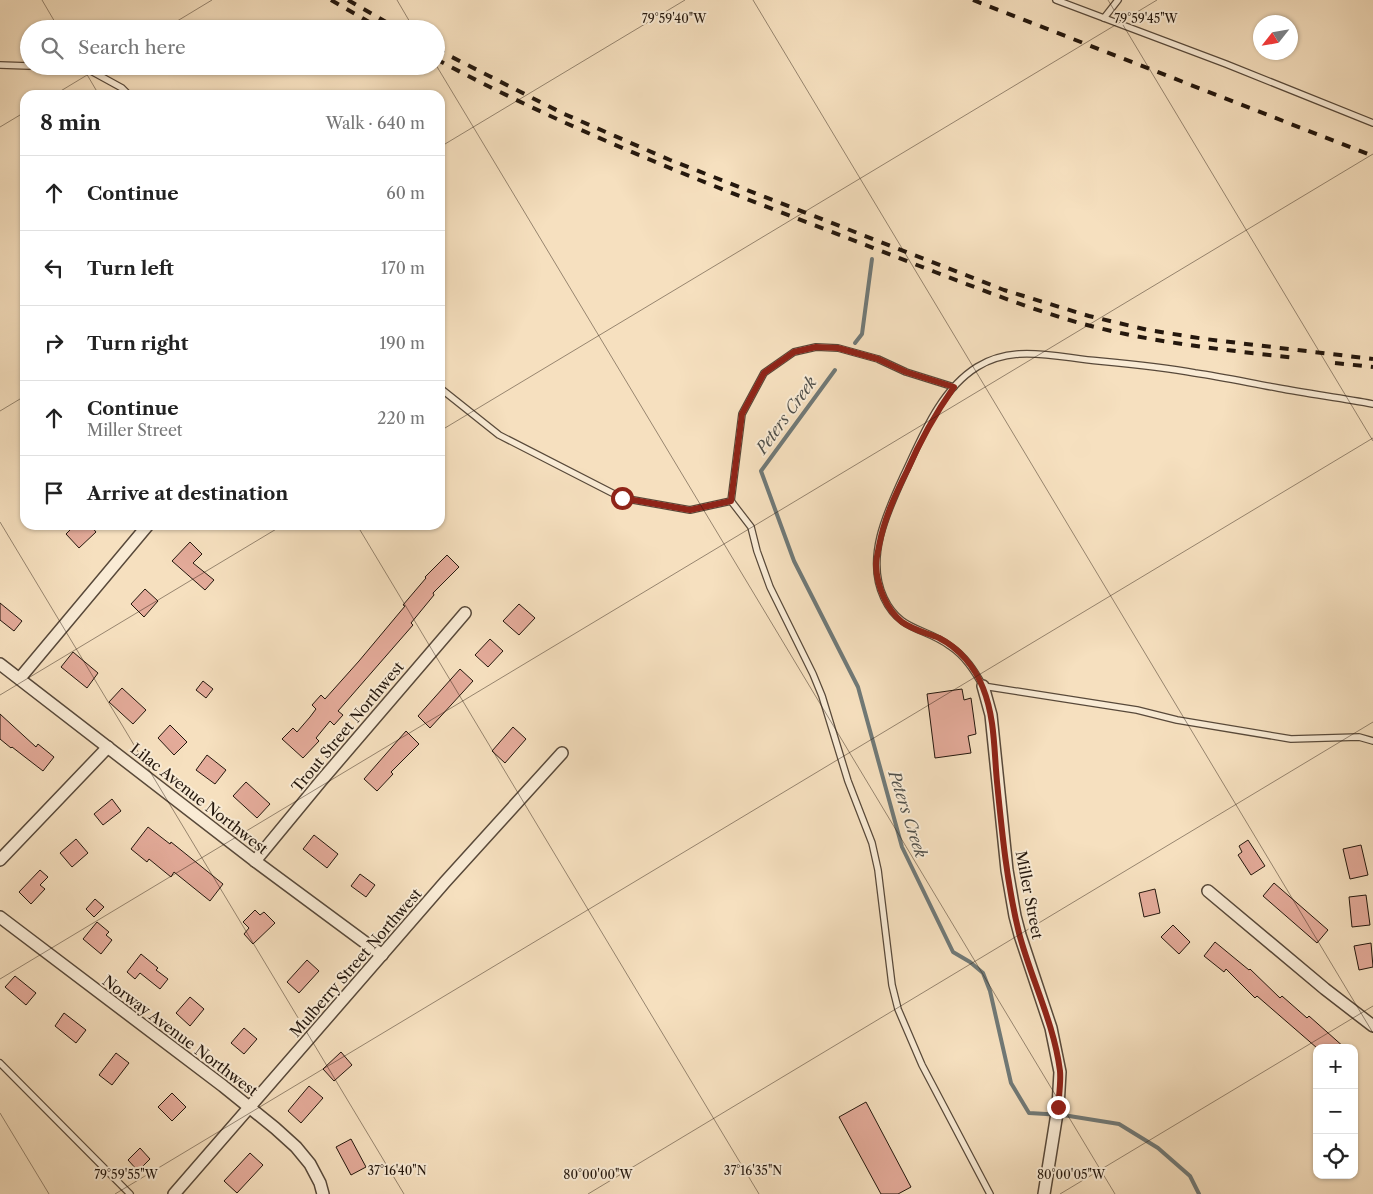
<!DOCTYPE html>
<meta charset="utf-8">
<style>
body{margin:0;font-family:"Libre Caslon Text",serif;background:#f2f2f2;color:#222}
.controls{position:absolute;right:15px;bottom:15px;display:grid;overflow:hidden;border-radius:10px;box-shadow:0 1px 4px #0004}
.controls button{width:45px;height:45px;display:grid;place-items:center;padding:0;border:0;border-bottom:1px solid #e0e0e0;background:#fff;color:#222;font:25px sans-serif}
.compass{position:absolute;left:1253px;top:15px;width:45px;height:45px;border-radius:50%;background:#fff;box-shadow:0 1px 4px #0004;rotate:239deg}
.stop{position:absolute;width:15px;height:15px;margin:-11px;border:4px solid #8f2418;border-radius:50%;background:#fff}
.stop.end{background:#8f2418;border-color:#fff;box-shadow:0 1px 5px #0008}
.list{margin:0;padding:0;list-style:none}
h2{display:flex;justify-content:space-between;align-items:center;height:65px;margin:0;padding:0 20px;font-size:21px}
h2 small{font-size:16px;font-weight:400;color:#767676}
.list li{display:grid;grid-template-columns:32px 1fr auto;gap:15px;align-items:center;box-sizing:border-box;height:75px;padding:0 20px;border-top:1px solid #e0e0e0}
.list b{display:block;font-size:19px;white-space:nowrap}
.list p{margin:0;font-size:16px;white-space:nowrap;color:#767676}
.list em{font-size:16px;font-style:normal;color:#767676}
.icon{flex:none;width:28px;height:28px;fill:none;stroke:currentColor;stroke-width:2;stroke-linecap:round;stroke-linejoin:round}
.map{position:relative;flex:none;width:1373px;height:1194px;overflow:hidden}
.search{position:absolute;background:#fff;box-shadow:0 1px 4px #0004;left:20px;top:20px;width:425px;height:55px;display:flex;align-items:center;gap:12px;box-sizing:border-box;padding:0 18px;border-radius:28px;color:#767676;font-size:19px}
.panel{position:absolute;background:#fff;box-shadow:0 1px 4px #0004;left:20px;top:90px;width:425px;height:440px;border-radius:15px}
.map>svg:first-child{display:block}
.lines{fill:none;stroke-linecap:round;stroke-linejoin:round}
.stream{stroke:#707977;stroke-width:4}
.building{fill:#e4ab9a;stroke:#24170d}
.lane-casing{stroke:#58493a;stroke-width:8}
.street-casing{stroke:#58493a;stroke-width:14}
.lane{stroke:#f9ebd5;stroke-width:5.5}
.street{stroke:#f9ebd5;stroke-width:11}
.rail{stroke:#24170d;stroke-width:4;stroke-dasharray:9 9;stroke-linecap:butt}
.route{stroke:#8f2418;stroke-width:6}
.ticks{fill:none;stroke:#24170d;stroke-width:1;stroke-opacity:0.45}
.labels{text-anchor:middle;stroke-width:4;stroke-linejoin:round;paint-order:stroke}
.street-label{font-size:15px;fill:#24170d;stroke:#f9ebd5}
.water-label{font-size:16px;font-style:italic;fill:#50504b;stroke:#f9ebd5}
.ticks-label{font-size:12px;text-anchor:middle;fill:#24170d;stroke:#f9ebd5;stroke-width:4;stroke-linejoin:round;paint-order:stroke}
</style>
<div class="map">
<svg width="1373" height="1194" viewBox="0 0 1373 1194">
<rect width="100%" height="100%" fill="#f6e0bf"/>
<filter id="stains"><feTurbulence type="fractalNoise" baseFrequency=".004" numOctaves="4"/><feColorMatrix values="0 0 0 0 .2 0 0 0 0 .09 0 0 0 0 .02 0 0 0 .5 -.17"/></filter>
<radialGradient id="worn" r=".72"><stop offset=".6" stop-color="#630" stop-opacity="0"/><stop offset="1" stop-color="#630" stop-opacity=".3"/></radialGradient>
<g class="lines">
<!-- stream -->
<g class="stream">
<polyline points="855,343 862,334 872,259"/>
<polyline points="835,370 761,471 794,561 858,687 902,847 953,952 970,962 983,973 990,991 1011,1083 1029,1113 1063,1115 1119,1124 1158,1148 1190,1176 1199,1194"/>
</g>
</g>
<!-- building -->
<g class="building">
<polygon points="75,525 90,525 96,532 79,548 66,534"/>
<polygon points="190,542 202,554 193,563 214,580 205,590 172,561"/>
<polygon points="447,555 459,567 433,593 434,595 411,623 413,625 338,711 343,715 334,725 330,721 316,738 319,741 303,758 282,739 293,728 297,732 310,717 316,709 312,705 321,695 325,699 359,661 405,606 403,605 426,578 425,577"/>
<polygon points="145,589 158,601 144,617 131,604"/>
<polygon points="0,603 22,621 14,631 0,620"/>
<polygon points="519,604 535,618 519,635 503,621"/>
<polygon points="490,639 503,651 488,667 475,655"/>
<polygon points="73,652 98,673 87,688 61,667"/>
<polygon points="460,669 473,681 430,728 418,716"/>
<polygon points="203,681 213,689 206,698 196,690"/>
<polygon points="122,688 146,710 133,724 109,702"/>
<polygon points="962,689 964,700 971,698 976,734 968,736 971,753 935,758 927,694"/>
<polygon points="0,714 36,747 38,744 54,757 43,771 12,747 11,748 0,739"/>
<polygon points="170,725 187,742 174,755 158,738"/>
<polygon points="513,727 526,739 505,763 492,751"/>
<polygon points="406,731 419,744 391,772 393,774 377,791 364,779"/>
<polygon points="207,755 226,770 215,784 196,770"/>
<polygon points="246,782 270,804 257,818 233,796"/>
<polygon points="112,799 121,811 103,825 94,814"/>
<polygon points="148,827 170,844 171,842 223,884 210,901 174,872 171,877 149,859 147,862 131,849"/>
<polygon points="314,835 338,854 327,868 303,849"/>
<polygon points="76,839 88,853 72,867 60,853"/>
<polygon points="1248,840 1265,866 1251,875 1238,855 1242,852 1239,846"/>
<polygon points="1361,845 1368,875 1350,879 1343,849"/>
<polygon points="40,870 48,877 40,885 45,889 31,904 19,892"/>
<polygon points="360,874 375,885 366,897 351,886"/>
<polygon points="1274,883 1328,930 1317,943 1263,896"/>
<polygon points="1155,889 1160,913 1144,917 1139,893"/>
<polygon points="1366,895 1370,925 1352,927 1349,897"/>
<polygon points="95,899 104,907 94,917 86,909"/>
<polygon points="255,910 260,915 264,912 275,923 253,944 244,934 249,928 243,922"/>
<polygon points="97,922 109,932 106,935 112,940 101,954 83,939"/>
<polygon points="1173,925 1190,942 1179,954 1161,937"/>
<polygon points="1215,942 1249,970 1250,969 1280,998 1282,996 1307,1018 1309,1016 1345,1048 1317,1048 1257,996 1255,998 1226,969 1224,972 1204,956"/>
<polygon points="1371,943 1373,967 1359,970 1354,946"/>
<polygon points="141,954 158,968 156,970 168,979 160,989 140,973 135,979 127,972"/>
<polygon points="307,960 319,971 299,993 287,982"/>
<polygon points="15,976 36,993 26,1005 5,987"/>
<polygon points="190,997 204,1009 190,1026 176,1013"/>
<polygon points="64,1013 86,1030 76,1043 55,1026"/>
<polygon points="244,1028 257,1039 244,1054 231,1043"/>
<polygon points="341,1052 352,1065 334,1081 323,1069"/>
<polygon points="116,1053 129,1063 112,1085 99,1075"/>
<polygon points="309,1086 323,1098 301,1123 288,1111"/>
<polygon points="172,1093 186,1107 172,1121 158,1107"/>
<polygon points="866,1102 911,1187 898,1194 881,1194 839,1117"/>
<polygon points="351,1139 366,1167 351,1175 336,1147"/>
<polygon points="140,1148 150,1159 138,1171 128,1160"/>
<polygon points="250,1153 263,1165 237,1193 224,1181"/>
</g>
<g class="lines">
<!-- lane casing -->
<g class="lane-casing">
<g id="lane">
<polyline points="1056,0 1226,64 1373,123"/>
<polyline points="1104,18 1118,0"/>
<polyline points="0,65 29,66"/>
<polyline points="82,66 122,88 129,95"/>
<polyline points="440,388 499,435 622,498 690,510 731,501 742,414 764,373 794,352 816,347 838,348 878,359 906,372 954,387"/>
<path d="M1373,404C1341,398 1310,394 1278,388C1250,383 1223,377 1195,373C1163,367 1131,364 1099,361C1073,359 1045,352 1019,354C1005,355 990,359 977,367C940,390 922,437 904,475C887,512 865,558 884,598C900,632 925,627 950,646C965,656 974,670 983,686L1137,710L1177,720L1291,739L1359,737L1373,741"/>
<polyline points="731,501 751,527 757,551 770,587 813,674 822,696 848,781 872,843 878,870 892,985 898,1009 922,1065 990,1194"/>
<polyline points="0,1063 130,1194"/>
</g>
</g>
<!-- street casing -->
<g class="street-casing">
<g id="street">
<polyline points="0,664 255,861 382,955"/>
<polyline points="20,678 148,525"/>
<polyline points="983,686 991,715 1007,870 1015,916 1020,935 1051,1028 1060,1072 1058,1107 1044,1194"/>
<polyline points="0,860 108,747"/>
<polyline points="255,861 321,781 465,613"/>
<polyline points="1208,891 1325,989 1373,1026"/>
<polyline points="0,917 223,1086 275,1128 296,1147 310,1164 320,1183 323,1194"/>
<polyline points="174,1194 445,882 562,753"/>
</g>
</g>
<!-- lane -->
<use href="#lane" class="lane"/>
<!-- street -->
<use href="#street" class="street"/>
<!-- rail -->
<g class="rail">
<polyline points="331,0 381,29"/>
<polyline points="348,0 398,29"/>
<polyline points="973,0 1373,156"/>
<polyline points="436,49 562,113 670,160 1004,290 1089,316 1148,330 1205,339 1373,359"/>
<path d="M436,59C551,121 672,170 793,217C841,235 888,254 935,272C985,291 1035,311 1087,325C1155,343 1226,350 1296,358"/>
<polyline points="1335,363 1373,367"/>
</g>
</g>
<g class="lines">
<!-- route -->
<path class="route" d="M622,498L690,510L731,501L742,414L764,373L794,352L816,347L838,348L878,359L906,372L954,387C935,414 920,441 907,471C895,495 884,519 879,546C878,552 876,559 876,565C877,586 886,609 902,622C913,630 927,633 939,638C959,648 975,667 983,688C995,718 994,751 997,782C1002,833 1007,884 1019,933C1031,979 1054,1023 1060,1071C1061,1083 1059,1095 1058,1107"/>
</g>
<!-- ticks -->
<path class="ticks" d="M42,0L59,29M397,0L414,29M753,0L1373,1033M1108,0L1373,441M164,29L212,0M436,65L1115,1194M82,66L99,95M54,95L102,66M0,127L25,112M440,147L685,0M0,411L25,396M440,431L1157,0M0,522L404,1194M357,525L759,1194M0,695L283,525M0,979L1373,154M0,1113L49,1194M115,1194L1373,438M588,1194L1373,722M1060,1194L1373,1006"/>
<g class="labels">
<!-- street labels -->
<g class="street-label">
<text transform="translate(348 727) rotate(-50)" y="5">Trout Street Northwest</text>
<text transform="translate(199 799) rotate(38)" y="5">Lilac Avenue Northwest</text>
<text transform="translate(1029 895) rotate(79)" y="5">Miller Street</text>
<text transform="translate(356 963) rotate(-49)" y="5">Mulberry Street Northwest</text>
<text transform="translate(180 1036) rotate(37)" y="5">Norway Avenue Northwest</text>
</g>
<!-- water labels -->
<g class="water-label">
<text transform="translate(786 415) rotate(-54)" y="6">Peters Creek</text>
<text transform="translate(908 814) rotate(72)" y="6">Peters Creek</text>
</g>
</g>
<g class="ticks-label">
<text x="674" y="23">79°59'40"W</text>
<text x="1146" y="23">79°59'45"W</text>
<text x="397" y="1175">37°16'40"N</text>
<text x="753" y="1175">37°16'35"N</text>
<text x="126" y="1179">79°59'55"W</text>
<text x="598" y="1179">80°00'00"W</text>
<text x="1071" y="1179">80°00'05"W</text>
</g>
<rect width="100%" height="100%" filter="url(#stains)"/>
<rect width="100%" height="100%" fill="url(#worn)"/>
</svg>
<div class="controls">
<button>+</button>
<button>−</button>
<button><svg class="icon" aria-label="locate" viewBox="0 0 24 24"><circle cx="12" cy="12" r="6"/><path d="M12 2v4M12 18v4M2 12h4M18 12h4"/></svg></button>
</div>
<svg class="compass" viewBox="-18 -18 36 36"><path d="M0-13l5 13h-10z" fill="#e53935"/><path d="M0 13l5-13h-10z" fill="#767676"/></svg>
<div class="stop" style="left:622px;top:498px"></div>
<div class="stop end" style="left:1058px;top:1107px"></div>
<div class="search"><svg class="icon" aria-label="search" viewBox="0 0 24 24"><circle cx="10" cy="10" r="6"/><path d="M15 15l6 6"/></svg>Search here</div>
<section class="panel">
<h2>8 min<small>Walk · 640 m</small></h2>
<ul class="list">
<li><svg class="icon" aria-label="ahead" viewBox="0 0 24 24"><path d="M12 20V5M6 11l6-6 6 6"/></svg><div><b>Continue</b></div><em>60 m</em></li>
<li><svg class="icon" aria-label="left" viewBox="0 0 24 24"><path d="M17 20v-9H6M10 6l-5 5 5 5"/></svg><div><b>Turn left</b></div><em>170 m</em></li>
<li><svg class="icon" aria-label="right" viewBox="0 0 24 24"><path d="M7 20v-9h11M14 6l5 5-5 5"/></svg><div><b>Turn right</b></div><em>190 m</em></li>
<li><svg class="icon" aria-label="ahead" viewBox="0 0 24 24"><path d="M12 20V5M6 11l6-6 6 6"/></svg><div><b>Continue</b><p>Miller Street</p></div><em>220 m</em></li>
<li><svg class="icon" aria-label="arrive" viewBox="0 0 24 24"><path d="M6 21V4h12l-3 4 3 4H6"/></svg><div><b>Arrive at destination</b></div></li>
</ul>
</section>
</div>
